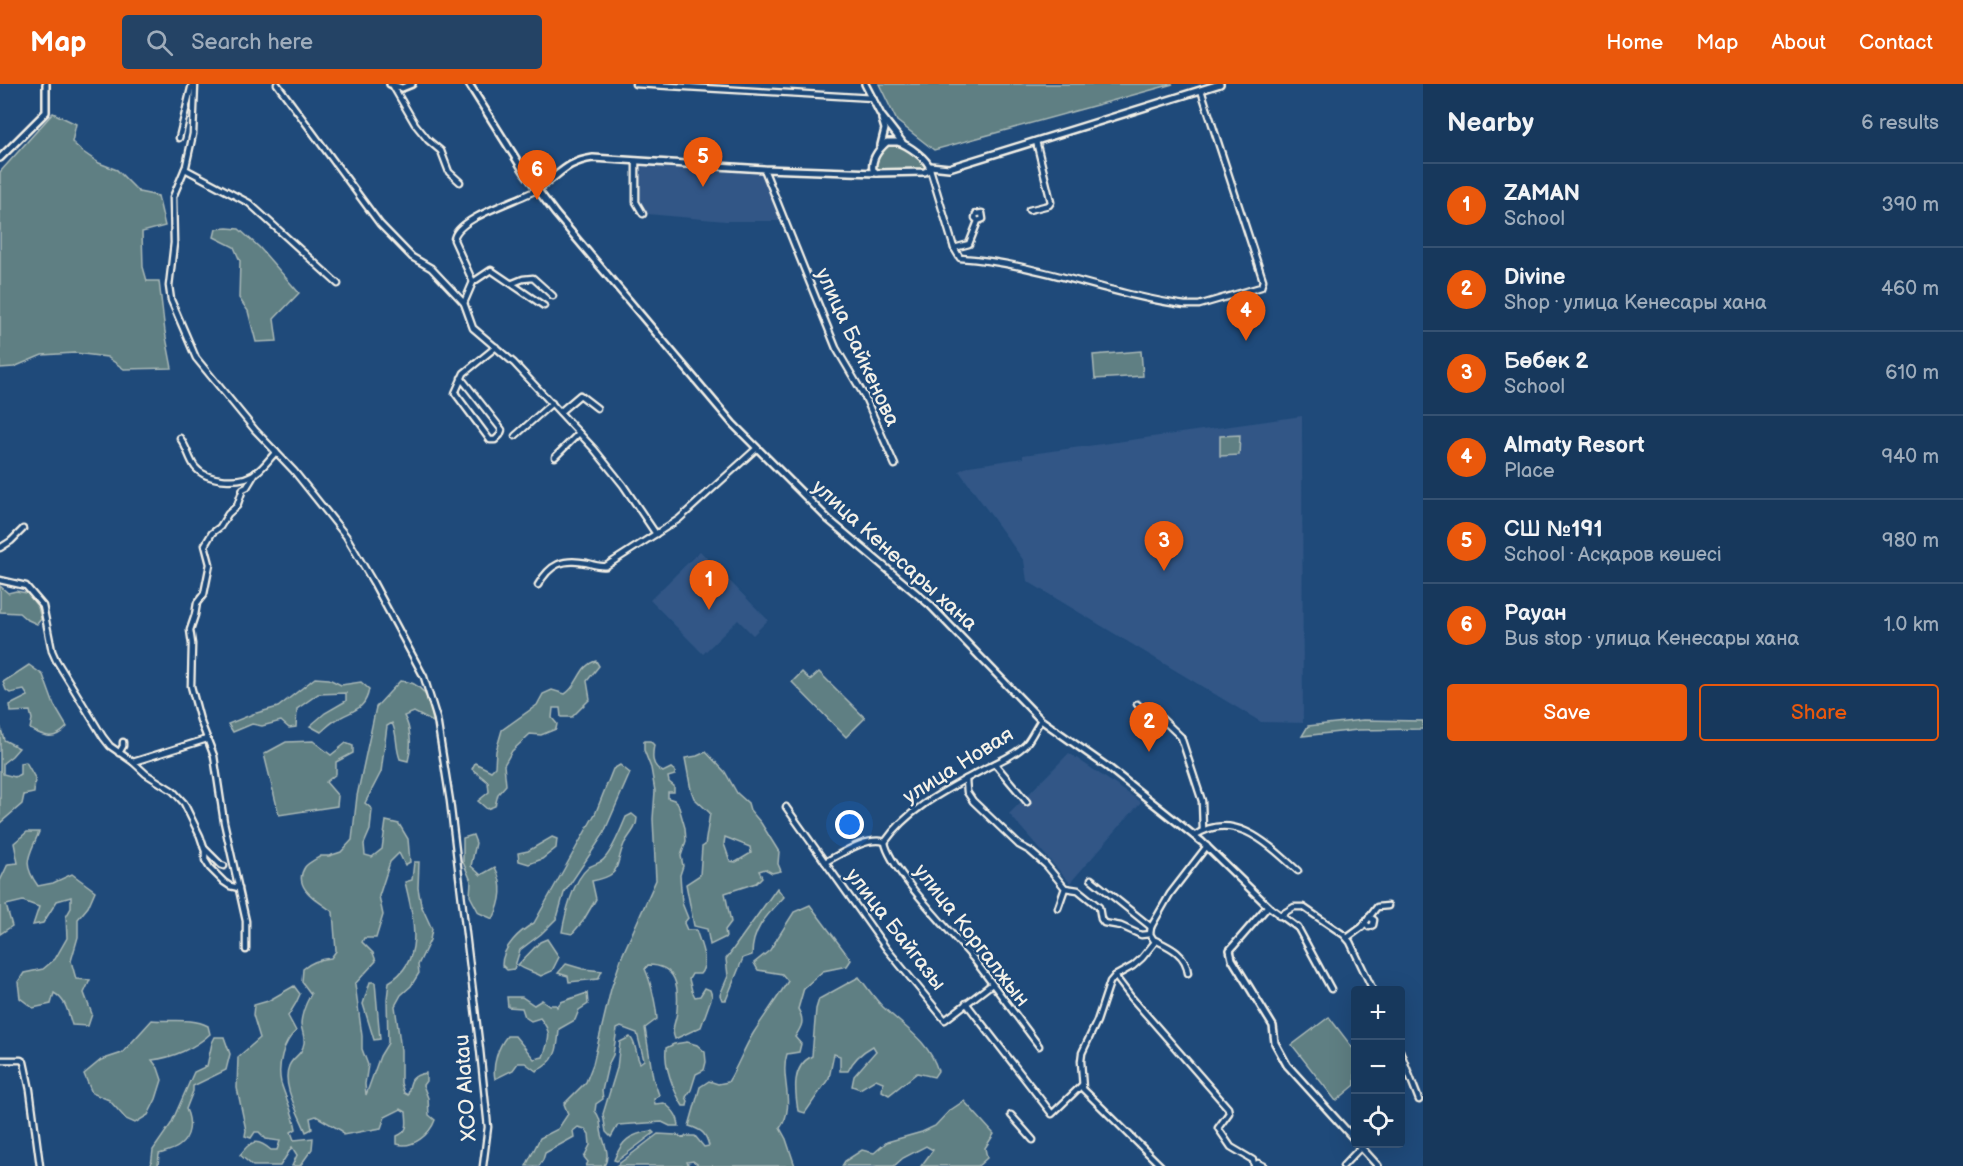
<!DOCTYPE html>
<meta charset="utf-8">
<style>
body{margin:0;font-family:"Balsamiq Sans",sans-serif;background:#244365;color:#f1f3f6}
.controls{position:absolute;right:18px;bottom:18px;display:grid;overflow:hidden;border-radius:6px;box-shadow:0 6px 24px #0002}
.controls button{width:54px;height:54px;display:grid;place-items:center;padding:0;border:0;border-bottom:2px solid #365272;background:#17385c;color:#f1f3f6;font:30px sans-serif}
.you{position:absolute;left:850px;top:741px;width:21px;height:21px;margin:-15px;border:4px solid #fff;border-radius:50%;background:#1a73e8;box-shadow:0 0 0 9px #1a73e833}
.badge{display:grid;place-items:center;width:39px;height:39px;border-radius:50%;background:#ea580c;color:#fff;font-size:20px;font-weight:700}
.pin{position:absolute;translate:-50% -50px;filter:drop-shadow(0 2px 3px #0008)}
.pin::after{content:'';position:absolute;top:32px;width:21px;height:18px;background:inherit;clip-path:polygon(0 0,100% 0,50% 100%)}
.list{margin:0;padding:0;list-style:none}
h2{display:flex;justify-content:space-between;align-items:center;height:78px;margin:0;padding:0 24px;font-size:26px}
h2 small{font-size:20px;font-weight:400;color:#9eacbb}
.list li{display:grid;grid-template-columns:39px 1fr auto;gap:18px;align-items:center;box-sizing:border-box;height:84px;padding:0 24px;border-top:2px solid #365272}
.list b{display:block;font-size:22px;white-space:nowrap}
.list p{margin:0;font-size:20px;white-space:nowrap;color:#9eacbb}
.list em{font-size:20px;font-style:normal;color:#9eacbb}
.actions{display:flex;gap:12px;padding:18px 24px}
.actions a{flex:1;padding:14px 0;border:2px solid #ea580c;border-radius:6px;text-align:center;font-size:21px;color:#ea580c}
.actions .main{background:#ea580c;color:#fff}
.icon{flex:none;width:33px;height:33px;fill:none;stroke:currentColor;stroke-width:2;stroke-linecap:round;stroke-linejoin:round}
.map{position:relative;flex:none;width:1423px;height:1082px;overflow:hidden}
header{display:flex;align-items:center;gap:36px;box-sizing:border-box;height:84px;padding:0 30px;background:#ea580c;color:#fff}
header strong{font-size:28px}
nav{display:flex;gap:33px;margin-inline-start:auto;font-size:21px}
.search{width:420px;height:54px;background:#244365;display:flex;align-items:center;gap:15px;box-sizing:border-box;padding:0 21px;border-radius:6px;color:#9eacbb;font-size:22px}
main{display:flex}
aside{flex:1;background:#17385c}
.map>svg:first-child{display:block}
.built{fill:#305686}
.green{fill:#5e7f83;stroke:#a9b8b6;stroke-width:1.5;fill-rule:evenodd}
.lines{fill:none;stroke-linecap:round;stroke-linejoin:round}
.minor-casing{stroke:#f4f1e8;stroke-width:9}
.tertiary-casing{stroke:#f4f1e8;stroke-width:10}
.minor{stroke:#1f4a7a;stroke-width:4.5}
.tertiary{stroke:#1f4a7a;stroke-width:5}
.labels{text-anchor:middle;stroke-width:5;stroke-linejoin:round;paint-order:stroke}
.street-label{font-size:21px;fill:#f4f1e8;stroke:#1f4a7a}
</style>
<header>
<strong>Map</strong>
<div class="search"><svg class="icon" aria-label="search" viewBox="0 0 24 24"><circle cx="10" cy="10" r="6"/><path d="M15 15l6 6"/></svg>Search here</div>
<nav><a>Home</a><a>Map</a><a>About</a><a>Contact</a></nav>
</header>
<main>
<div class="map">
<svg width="1423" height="1082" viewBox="0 0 1423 1082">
<rect width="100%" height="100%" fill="#1f4a7a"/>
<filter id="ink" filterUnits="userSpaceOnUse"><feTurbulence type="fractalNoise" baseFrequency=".0167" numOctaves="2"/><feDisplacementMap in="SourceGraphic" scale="12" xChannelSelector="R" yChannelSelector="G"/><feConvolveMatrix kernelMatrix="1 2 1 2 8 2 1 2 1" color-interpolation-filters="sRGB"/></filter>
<g filter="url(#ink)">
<!-- built -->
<g class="built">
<polygon points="639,82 762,88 782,137 725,137 647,130 639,118"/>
<polygon points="1302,332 1303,639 1261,638 1027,497 1024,477 959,387 969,382 1023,374 1023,371"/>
<polygon points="700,467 768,536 753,551 738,536 703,570 650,516"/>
<polygon points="1069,669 1141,718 1070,799 1009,730"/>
</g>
<!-- green -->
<g class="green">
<polygon points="879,0 1173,0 934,66 897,37"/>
<polygon points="53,29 76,40 72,58 83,68 99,79 117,86 139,108 158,112 165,142 142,148 143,183 147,197 159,197 165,248 172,284 124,285 107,273 75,269 42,271 14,283 0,284 0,88"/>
<path d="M889,60C903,60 914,71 925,79V86H878L875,80L882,65Z"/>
<polygon points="227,144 239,145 259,163 299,209 274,235 277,257 256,258 248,227 239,214 240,177 234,163 214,153 216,145"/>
<polygon points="1141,267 1143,292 1095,295 1093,271"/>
<polygon points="1240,351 1239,371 1220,372 1220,352"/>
<polygon points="0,502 8,509 16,507 27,509 38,523 41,535 37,540 26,535 19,529 0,528"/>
<path d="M596,577L599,582L587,597L590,615L572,633H561L560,624H553L552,634L557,640L556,645L541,651L530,650L512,667L504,681L506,701L498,710L495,722L487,725L478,717L489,708L488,698L472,685L475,679L491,687L495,683L496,667L502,646L537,621L543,610L552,606L565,610C579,602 579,581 596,577Z"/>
<path d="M29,581L43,591L54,621L67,643C54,657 45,653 30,645L32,635L30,627L11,628L10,621L28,612L24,606L10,609L6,606L3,598Z"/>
<polygon points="802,588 810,596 819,588 865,634 846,653 792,598"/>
<path d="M315,594L329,595L341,601L361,598L369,605C365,628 351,626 336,636C330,639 326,644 321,648L310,642L325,629L346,617V609L318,610L297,625L296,643L289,644L281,637L262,642L252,640L233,648L228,640L253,630L278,623Z"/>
<path d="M400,597C423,597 431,616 433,638L414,628L404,632C411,644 412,664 408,677L400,675C395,662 398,651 392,639L387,642L381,688L365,719L372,725L370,746L364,760L365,771L372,773L382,765L386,737L399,740L408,755L410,778L405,781L399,769L390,778L379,812L383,831L376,854H364L362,858L373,869L376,877L355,900L362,952V965L368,981L365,1000L366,1011L380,972L388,959L387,915L389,898C426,876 413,833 405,798L412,796L414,778H419L418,804L421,821L432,845L430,856L418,881L419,889L411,902L401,911L395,922L401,966V999L404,1009L408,1011C410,997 411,991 426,989V997L423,1001L428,1014L429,1031L435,1036C430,1050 413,1065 397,1060V1052C409,1047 407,1040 406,1028L401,1025L385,1033L381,1044L343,1051L342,1047L316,1032L310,1034L312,1045L306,1048C299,1030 281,1001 289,982C293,972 302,972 304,959C305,953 302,947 301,941C301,930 306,919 311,910L302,898L303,885C311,878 320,875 331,874L336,867L333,828C320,818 291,804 305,783C308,779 316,775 321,772H329L341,768L352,756L357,712L376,623Z"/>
<polygon points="1363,636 1423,637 1423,645 1358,646 1302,652 1308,642"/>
<polygon points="0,641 4,656 19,664 12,672 3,679 3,690 15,693 20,690 20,679 26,678 35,694 34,709 24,711 22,720 0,739"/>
<polygon points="313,657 331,671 346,659 353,662 353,669 336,678 336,690 326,698 338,712 337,722 279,731 264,670 286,658"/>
<path d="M644,657H650L654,661C652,672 651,682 663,688L671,684L675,687V691L668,693L669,698L674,702V708H668V714L674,716L678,720L685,744L686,757L681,772L683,782L680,791L682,819L688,834L684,839L687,846H696C700,859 710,879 700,890H692L689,895L692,907L695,913L700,912L705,904L710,906L712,912L701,943L675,955C670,943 677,937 677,926C679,903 677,881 648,881L645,885C651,898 656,921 657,935L645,944L653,994L659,1011L654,1015L655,1020L664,1019C672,1025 678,1031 679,1042H670L662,1038L618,1041L611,1053L606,1048L603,1030L617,984L620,958L630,953C637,960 635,970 640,979L644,976L637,949L621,943L617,945L613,971L608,981L602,1007L603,1015L596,1020L595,1027C600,1033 600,1037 601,1045C602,1058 612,1069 604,1082H586L588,1078L584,1073L590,1061L589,1050L585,1045L578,1043L573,1047L574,1053L545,1069L543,1076L539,1082H526L540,1054L558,1045L568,1030L564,1020L586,998L593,980L611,905L622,872L656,796L653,735L655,707L651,684L644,666Z"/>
<path d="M706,668L725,688L737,709L748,719L750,726L761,739L779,768L778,780L781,787L772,789L765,785L759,787L762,793L756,799L725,809L731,838L725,846L726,853L710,861L707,845L694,842L686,800L700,791L702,763L705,761L710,729L694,714L691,706L685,674L697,672ZM725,753L750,763L751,769L736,778L730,777L724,760Z"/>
<path d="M620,681L630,689L603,751L564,809L557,834L541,850L520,866L514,885L507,886L502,881C502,863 520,847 534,839L596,728L613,685Z"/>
<path d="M632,730L637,734C637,744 629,751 624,760C614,783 623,791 592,797L596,815L583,837L572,850L562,848C565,831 573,796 588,784C592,780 600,780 604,775C613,766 621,745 626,733Z"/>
<path d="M27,748H39C29,773 21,778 38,802L53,799L72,790L95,807L88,823L78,835V853L71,877L76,895L90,896L84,909L92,930L88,942L72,941C68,928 66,916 54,909L51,920L33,924L20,914L18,898L24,889L43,885L55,875L67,854L66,833L71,824V813L57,817L43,839L33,841L39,823L23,817L6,821L12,842L0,850V797L8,780L18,779L14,759Z"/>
<path d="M473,751L476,759L471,782L481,791L495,783C504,801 502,817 493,835L479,829L470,812L471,797L463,778V754Z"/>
<polygon points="552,753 557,755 556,764 542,775 529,780 519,777 518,769 528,767"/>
<path d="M777,804L784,813C767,831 752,845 752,871L743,874L726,916H722L720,911L728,892L726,875Z"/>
<path d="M810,821L851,876L847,882L823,887L804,904L798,925C805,937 802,942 795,953L801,960L799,968L787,970C779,994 797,1021 780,1044L786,1055L795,1082H700L693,1077L687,1078L689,1082H616L658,1050L676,1051L684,1054L686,1052H695L704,1063L709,1062C706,1049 702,1046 689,1042L700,1003L709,997L718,1000L728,998C738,982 744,964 754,948C765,931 777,915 788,897L782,890L758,886L754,879L770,866L794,828Z"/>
<path d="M547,855L559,873L552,887L541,892C532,887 526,887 518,881L540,858Z"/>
<polygon points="566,880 583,885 602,887 598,895 569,898 568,892 558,889"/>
<path d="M859,893C867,903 874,914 883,923C904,943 929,957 938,987L934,993L917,989L889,1011L882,1007L883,998L876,995L860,1005L852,1002L854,992L876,967L873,962C862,968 853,976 848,987H840V972L834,970L829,994L805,1029L798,1027C795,1007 791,983 812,972L816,925L819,915Z"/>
<polygon points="370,898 375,898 380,955 374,956 363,920"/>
<path d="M294,902L300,910L296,919L288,932L296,947C283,958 277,982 281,999C286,1015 293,1028 296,1045L291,1048L294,1056L313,1054L312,1065L300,1082H292L297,1071L292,1063L280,1082H253L240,1071C251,1056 257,1054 271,1066H277L280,1057L266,1055L259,1048H255L251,1054L245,1052L246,1046L237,1004L238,973L260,954L253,931L254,921L268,917Z"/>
<path d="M587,909L588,920L579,926L575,936L559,945C558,966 556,978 536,987L525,979H518L513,986L495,995C492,981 498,963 507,952H515L534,975L543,973C549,956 553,949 540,934L531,937L525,933L522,924L508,923L507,913H522L534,921L542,916L549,921H556L557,923L561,918Z"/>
<polygon points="1329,933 1355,967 1355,1001 1336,1017 1292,961"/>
<path d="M152,936C170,938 192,933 208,942L210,950C195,964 172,974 152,976L158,984L162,996L156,1015L148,1031L135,1039L126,1035L109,1016L92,1009L84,990L101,976L122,969Z"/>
<path d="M215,953H224L230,970L226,986L193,1002V1007L186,1025C192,1038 191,1053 179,1062C174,1066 165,1068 159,1070L158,1082H151L153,1066L171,1040L194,988L207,982L212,959Z"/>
<path d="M687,958L697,961L705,968L706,978L704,986L696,990L691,1006L686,1013L688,1017L687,1022H683C673,1006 664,982 666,964L674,960Z"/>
<polygon points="964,1017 994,1050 985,1064 987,1074 978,1082 921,1082 933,1066 926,1062 903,1074 894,1082 842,1082 845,1077 862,1066 874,1069 887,1058 922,1048 935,1042 949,1027"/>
<path d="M652,1047L654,1049L617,1077L614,1076C622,1056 630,1050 652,1047Z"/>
</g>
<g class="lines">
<!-- minor casing -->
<g class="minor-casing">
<g id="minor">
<polyline points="195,0 193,50 186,82 173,113 174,159 169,202 171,216 196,274 255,346 294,387 346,452 373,498 424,593 437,635 450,717 480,966 488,1043 483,1082"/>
<polyline points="277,0 380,140 412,173 431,184 464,219"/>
<polyline points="635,0 873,14"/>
<polyline points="393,2 415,40 428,56 441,67 449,88 460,98"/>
<polyline points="179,54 192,0"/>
<polyline points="636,77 636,118 643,130"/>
<polyline points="185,85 249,119 338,200"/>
<polyline points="764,85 836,264 865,313 895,381"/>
<path d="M930,85L954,164L960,174C1038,179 1109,211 1185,221H1199L1261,203L1263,196L1201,6"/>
<path d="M538,105C520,116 455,134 454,156L473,198L464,219L473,244L514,279L594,365L623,401L656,450"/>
<polyline points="1029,126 1049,121 1051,118 1036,57"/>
<polyline points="954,164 969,160 978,137 983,135 982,129 976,130 975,134 978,137"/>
<polyline points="473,198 491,186 544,222"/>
<polyline points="513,199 523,195 533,194 553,212"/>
<polyline points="461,294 502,346 500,351 495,356 490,356 455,309 464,289 496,263"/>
<polyline points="560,328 580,311 597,324"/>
<polyline points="515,352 552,319"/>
<path d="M180,354C187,363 189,375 195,383C207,398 242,400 257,388C264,383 270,374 276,368"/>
<polyline points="555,373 579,349"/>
<polyline points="0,464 11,457 23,445"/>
<polyline points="0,496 26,502 43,522 52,567 56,576 103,653 110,662 133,678"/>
<path d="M538,501C550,480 563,474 587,479C594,481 600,483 606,482L679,435L757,364"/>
<polyline points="1137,620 1145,627 1159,632 1181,653 1202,717 1203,746"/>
<polyline points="207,655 133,678 146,690 173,707 184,719 200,752 205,767 205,776 210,784 224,798 230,802 239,804"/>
<polyline points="119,669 123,662 123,658"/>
<polyline points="995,680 1027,718"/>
<polyline points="966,695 967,708 973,717 1019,761 1030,767 1046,781 1065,804 1058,824"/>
<polyline points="786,723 886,864 945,936 992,900"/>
<path d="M1194,752C1234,725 1268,760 1298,787"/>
<path d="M885,758C889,785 953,850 973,874C995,903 1017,933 1039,962"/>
<polyline points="204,764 221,781 224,782"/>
<path d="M825,778C841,770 867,752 885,758C909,723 950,704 986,684C999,677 1016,671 1026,660C1032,653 1036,643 1041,636"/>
<polyline points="1091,795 1151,843"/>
<polyline points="1065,804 1078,806 1099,823 1101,835 1104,839 1121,842 1141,851 1150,850"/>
<polyline points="1268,822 1298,844 1331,905"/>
<polyline points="1279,832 1294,823 1303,823 1344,851 1350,858 1373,906"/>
<polyline points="1365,839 1369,843 1373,841 1374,836 1369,833"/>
<polyline points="1151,843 1150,850 1155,858 1142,874 1133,882 1115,892 1110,898 1097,937 1082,969 1081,977 1083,1005 1161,1082"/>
<polyline points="1151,843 1170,810 1207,762"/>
<polyline points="1347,854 1362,843 1377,823 1388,822"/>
<path d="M1155,856C1170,863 1186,870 1188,889"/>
<polyline points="246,866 246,837 224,738 214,672 200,636 191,602 192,560 190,546 195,531 197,519 204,510 210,480 205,461 212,449 220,443 228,430 237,422 243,405 247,403 256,388"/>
<polyline points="1115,892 1131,913 1228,1024 1229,1029 1218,1044 1231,1063 1253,1076 1254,1081 1258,1079 1264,1082"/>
<polyline points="966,919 1052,1030 1082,1001"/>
<polyline points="1400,967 1419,1016"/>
<polyline points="0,976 21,976 24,978 30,1006 40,1082"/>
<polyline points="1011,1031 1033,1056"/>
<polyline points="1343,1082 1361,1063"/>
</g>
</g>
<!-- tertiary casing -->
<g class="tertiary-casing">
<g id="tertiary">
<polyline points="390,0 402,4 412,0"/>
<polyline points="469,0 525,89 555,129 733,340 829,436 930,521 1041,636 1109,684 1202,758 1268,822 1230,866 1232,875 1273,942 1275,959 1287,981 1356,1057"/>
<polyline points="865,0 881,31 902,58"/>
<path d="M887,58C890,58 896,58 898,58C908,61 928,75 930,85L925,88L877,89L873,86C871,75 879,65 887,58Z"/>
<polyline points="881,61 885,45 882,35"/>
<polyline points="0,74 46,28 46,0"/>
<polyline points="930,82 949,84 1220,0"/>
<path d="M538,105C560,91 565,78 593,74L764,85L877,89"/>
<polyline points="1358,1060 1378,1082"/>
</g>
</g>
<!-- minor -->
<use href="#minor" class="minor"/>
<!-- tertiary -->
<use href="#tertiary" class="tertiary"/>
</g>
</g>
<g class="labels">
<!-- street labels -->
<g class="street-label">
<text transform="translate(858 263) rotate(65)" y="7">улица Байкенова</text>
<text transform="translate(895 471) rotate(42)" y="7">улица Кенесары хана</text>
<text transform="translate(958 681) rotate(-32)" y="7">улица Новая</text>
<text transform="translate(896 845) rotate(52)" y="7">улица Байгазы</text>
<text transform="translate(972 851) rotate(52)" y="7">улица Коргалжын</text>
<text transform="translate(465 1004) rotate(-94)" y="7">XCO Alatau</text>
</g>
</g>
</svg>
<div class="controls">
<button>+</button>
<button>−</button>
<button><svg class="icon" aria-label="locate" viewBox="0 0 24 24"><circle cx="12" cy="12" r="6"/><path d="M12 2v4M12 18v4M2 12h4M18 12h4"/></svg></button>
</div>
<div class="you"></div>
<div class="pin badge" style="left:709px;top:526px">1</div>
<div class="pin badge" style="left:1149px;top:668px">2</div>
<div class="pin badge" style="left:1164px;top:487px">3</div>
<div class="pin badge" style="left:1246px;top:257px">4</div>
<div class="pin badge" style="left:703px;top:103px">5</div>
<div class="pin badge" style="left:537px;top:116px">6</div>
</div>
<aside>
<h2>Nearby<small>6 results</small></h2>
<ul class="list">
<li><span class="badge">1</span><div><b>ZAMAN</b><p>School</p></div><em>390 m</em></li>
<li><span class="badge">2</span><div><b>Divine</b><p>Shop · улица Кенесары хана</p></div><em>460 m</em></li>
<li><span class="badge">3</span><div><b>Бөбек 2</b><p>School</p></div><em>610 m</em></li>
<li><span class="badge">4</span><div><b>Almaty Resort</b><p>Place</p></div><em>940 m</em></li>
<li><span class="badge">5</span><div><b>СШ №191</b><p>School · Асқаров көшесі</p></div><em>980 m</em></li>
<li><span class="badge">6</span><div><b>Рауан</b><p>Bus stop · улица Кенесары хана</p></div><em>1.0 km</em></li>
</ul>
<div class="actions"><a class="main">Save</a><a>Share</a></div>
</aside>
</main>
